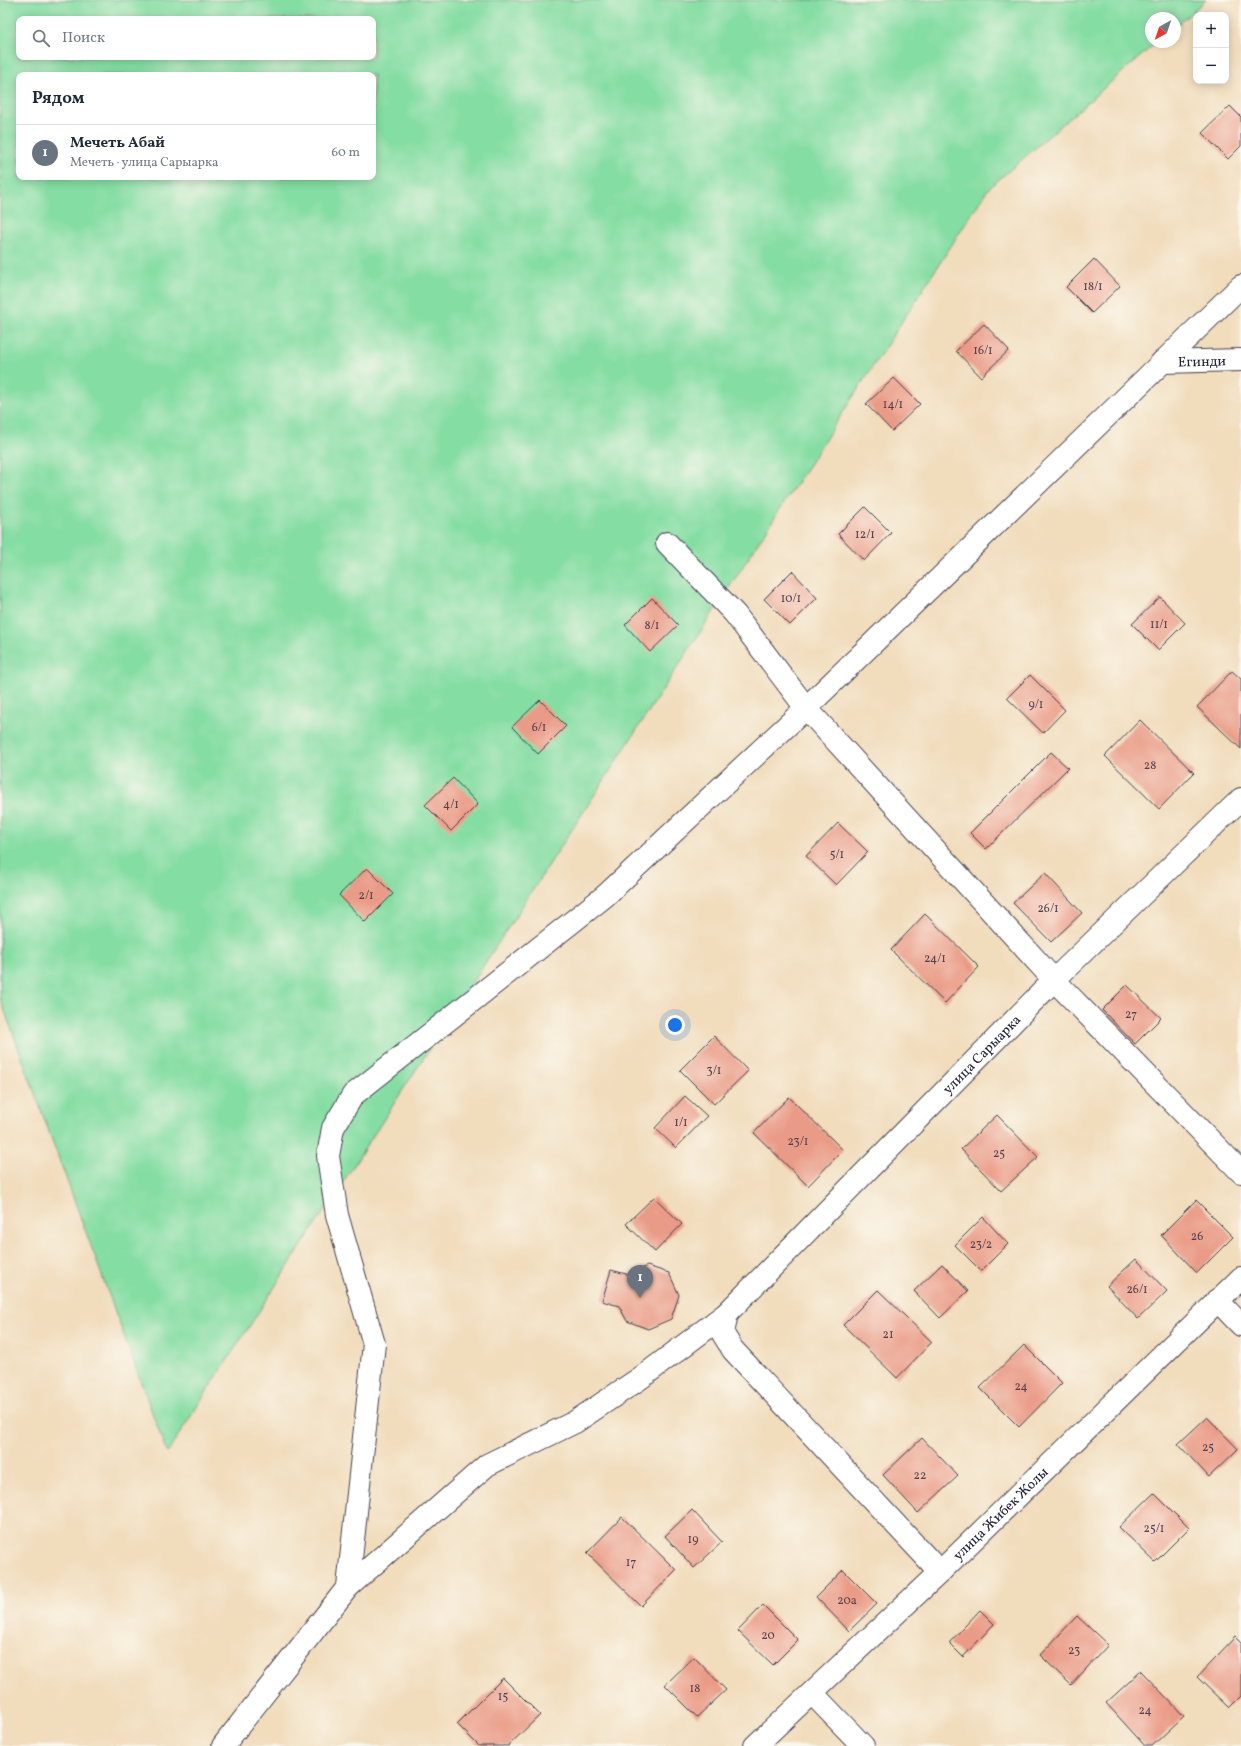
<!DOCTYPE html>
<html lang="ru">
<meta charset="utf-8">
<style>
body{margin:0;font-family:Vollkorn,serif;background:#f6f6f7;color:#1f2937}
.controls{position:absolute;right:12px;top:12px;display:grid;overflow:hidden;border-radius:8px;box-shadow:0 2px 10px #0003}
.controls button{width:36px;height:36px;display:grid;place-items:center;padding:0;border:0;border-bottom:1px solid #e0e1e3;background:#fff;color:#1f2937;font:20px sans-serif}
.compass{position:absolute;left:1145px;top:12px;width:36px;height:36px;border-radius:50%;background:#fff;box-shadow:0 2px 10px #0003;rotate:220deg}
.you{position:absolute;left:675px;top:1025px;width:14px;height:14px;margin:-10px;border:3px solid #fff;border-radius:50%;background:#1a73e8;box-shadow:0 0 0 6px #1a73e833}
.badge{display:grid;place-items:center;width:26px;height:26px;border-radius:50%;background:#2563eb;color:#fff;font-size:13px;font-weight:700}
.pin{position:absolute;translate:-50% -33px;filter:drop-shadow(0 1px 2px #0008)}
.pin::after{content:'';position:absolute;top:21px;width:14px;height:12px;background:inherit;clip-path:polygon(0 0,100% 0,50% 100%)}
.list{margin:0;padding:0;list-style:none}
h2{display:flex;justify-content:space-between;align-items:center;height:52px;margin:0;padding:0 16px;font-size:17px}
h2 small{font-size:13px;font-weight:400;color:#747a83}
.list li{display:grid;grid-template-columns:26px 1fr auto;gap:12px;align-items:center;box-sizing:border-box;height:56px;padding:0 16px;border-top:1px solid #e0e1e3}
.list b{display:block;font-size:15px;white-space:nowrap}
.list p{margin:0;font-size:13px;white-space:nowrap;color:#747a83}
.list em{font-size:13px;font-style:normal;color:#747a83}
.icon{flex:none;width:22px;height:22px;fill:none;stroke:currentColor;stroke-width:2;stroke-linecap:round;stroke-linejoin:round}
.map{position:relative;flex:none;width:1241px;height:1746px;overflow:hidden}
.search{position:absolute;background:#fff;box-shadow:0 2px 10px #0003;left:16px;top:16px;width:360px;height:44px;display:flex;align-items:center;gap:10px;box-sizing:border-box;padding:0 14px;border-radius:8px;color:#747a83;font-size:15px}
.panel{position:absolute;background:#fff;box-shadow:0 2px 10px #0003;left:16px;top:72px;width:360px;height:108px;border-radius:8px}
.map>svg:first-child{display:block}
.green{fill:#84dda3;stroke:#53806f;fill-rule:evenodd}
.building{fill:#ea9b87}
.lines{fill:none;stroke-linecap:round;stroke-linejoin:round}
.minor-casing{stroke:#413e4e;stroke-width:24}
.minor{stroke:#fff;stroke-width:22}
.labels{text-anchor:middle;stroke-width:3;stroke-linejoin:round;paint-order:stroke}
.number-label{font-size:12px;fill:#54404e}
.street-label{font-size:14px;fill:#22223b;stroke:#fbf7ec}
</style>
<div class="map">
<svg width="1241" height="1746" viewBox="0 0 1241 1746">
<rect width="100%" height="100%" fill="#fbf7ec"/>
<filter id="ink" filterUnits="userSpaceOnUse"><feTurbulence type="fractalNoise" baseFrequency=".025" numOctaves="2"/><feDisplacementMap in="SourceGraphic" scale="8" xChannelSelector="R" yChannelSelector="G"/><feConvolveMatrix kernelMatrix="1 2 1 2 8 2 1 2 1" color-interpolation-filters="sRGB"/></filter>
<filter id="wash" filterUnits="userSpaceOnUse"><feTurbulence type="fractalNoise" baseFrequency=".012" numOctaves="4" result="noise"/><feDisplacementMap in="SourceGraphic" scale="16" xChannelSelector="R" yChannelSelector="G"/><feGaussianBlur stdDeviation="0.9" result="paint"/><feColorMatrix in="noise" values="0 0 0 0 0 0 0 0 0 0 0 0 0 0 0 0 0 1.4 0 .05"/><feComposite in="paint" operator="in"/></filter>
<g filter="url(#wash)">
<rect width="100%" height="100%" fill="#f1dcbc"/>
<!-- green -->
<path class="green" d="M0,0H1206L1175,27V18H1151V42H1157L988,189L167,1453L0,998ZM19,19H373V57H19ZM19,75H373V177H19Z"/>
<g id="blocks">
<!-- building -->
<g class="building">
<polygon points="1230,106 1241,117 1241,146 1228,159 1202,133"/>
<polygon points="1094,259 1120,286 1092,313 1066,287"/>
<polygon points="984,324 1009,350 981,377 956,351"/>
<polygon points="894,378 920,404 892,431 866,404"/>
<polygon points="865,507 891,533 864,561 838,534"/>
<polygon points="792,571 817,598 790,625 764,599"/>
<polygon points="1160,597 1185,623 1158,650 1132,624"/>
<polygon points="652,598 678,625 650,652 625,625"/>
<polygon points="1232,671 1241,679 1241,749 1197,707"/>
<polygon points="1030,675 1065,710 1043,733 1007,698"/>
<polygon points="540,700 566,726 538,754 512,727"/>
<polygon points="1140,720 1194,773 1159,809 1105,756"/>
<polygon points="1051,752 1068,768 986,849 970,833"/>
<polygon points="453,778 478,804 451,831 425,805"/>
<polygon points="838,823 868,852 836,885 806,856"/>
<polygon points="367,868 393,894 365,922 339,895"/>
<polygon points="1045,873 1082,913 1051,942 1013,903"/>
<polygon points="925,914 979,967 945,1003 891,950"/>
<polygon points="1127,985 1161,1018 1135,1044 1102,1010"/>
<polygon points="714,1036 748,1071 714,1104 680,1070"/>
<polygon points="685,1096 707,1116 676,1148 655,1128"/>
<polygon points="789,1097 843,1150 808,1186 754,1133"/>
<polygon points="997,1115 1038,1157 1001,1191 961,1149"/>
<polygon points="654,1197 682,1224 655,1252 626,1224"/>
<polygon points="1196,1200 1233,1237 1197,1273 1161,1235"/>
<polygon points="983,1217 1008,1244 981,1271 955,1245"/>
<polygon points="1136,1259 1167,1291 1138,1319 1107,1286"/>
<polygon points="942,1264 968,1291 940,1318 914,1291"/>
<polygon points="647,1266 669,1273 679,1295 671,1319 648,1329 627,1321 619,1306 602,1301 611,1270 630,1275"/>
<polygon points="878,1290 932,1342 897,1378 843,1325"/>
<polygon points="1024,1345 1062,1383 1019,1427 980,1388"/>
<polygon points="1207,1417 1238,1449 1209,1477 1178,1444"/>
<polygon points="922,1438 958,1476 918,1513 883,1475"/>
<polygon points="1154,1493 1189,1528 1155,1562 1119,1527"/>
<polygon points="692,1510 722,1542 694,1568 665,1536"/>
<polygon points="622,1517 676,1570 641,1606 587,1553"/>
<polygon points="843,1570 877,1604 849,1631 816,1597"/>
<polygon points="763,1605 798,1640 773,1665 738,1631"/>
<polygon points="980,1610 994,1624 963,1657 949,1643"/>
<polygon points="1077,1616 1108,1645 1071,1685 1040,1655"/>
<polygon points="1235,1637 1241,1643 1241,1696 1229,1708 1197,1677"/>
<polygon points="694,1657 726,1690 697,1717 665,1685"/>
<polygon points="1141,1671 1184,1716 1152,1746 1145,1746 1106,1703"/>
<polygon points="503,1678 540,1715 508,1746 479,1746 457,1724"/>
</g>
</g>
</g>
<g filter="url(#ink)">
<use href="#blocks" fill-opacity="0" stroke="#413e4e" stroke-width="1"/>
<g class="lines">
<!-- minor casing -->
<g class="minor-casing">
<g id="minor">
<path id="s1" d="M1162,362L1241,360"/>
<polyline points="667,543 735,614 806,708 1054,980 1241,1172"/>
<polyline points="1217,1300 1241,1325"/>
<polyline points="727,1313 723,1334 733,1350 940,1572"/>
<path id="s2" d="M348,1587L487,1465L575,1422L642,1377L727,1313L1054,980L1241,799"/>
<polyline points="812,1693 863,1746"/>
<polyline points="223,1746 348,1587 374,1344 337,1215 328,1156 333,1128 353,1095 605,896 806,708 1241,286"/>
<path id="s3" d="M755,1746L940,1572L1241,1278"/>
</g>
</g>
<!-- minor -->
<use href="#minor" class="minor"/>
</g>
</g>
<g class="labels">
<!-- number labels -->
<g class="number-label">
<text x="1093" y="290">18/1</text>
<text x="983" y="354">16/1</text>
<text x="893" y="408">14/1</text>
<text x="865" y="538">12/1</text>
<text x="791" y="602">10/1</text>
<text x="1159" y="628">11/1</text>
<text x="652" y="629">8/1</text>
<text x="1036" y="708">9/1</text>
<text x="539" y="731">6/1</text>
<text x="1150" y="769">28</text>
<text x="451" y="808">4/1</text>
<text x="837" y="858">5/1</text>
<text x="366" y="899">2/1</text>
<text x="1048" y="912">26/1</text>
<text x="935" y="962">24/1</text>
<text x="1131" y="1018">27</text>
<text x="714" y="1074">3/1</text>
<text x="681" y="1126">1/1</text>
<text x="798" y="1145">23/1</text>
<text x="999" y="1157">25</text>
<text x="1197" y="1240">26</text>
<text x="981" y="1248">23/2</text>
<text x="1137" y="1293">26/1</text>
<text x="888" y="1338">21</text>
<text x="1021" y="1390">24</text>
<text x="1208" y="1451">25</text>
<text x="920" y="1479">22</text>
<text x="1154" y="1532">25/1</text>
<text x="693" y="1543">19</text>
<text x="631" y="1566">17</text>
<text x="847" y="1604">20а</text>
<text x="768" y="1639">20</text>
<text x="1074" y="1654">23</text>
<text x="695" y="1692">18</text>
<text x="503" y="1700">15</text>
<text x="1145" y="1714">24</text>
</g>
<!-- street labels -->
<g class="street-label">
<text dy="5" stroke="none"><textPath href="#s1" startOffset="40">Егинди</textPath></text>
<text dy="5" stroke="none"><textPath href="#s2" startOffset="833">улица Сарыарка</textPath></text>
<text dy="5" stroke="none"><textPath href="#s3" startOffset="338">улица Жибек Жолы</textPath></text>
</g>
</g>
</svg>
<div class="controls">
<button>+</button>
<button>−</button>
</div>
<svg class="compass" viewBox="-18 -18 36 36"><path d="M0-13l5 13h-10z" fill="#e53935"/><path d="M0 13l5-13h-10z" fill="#747a83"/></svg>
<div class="you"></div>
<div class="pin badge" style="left:640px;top:1298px;background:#6b7280">1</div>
<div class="search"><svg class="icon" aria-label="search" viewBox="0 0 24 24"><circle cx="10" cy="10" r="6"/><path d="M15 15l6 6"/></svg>Поиск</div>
<section class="panel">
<h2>Рядом<small></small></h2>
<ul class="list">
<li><span class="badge" style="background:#6b7280">1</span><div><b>Мечеть Абай</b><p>Мечеть · улица Сарыарка</p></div><em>60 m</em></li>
</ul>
</section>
</div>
